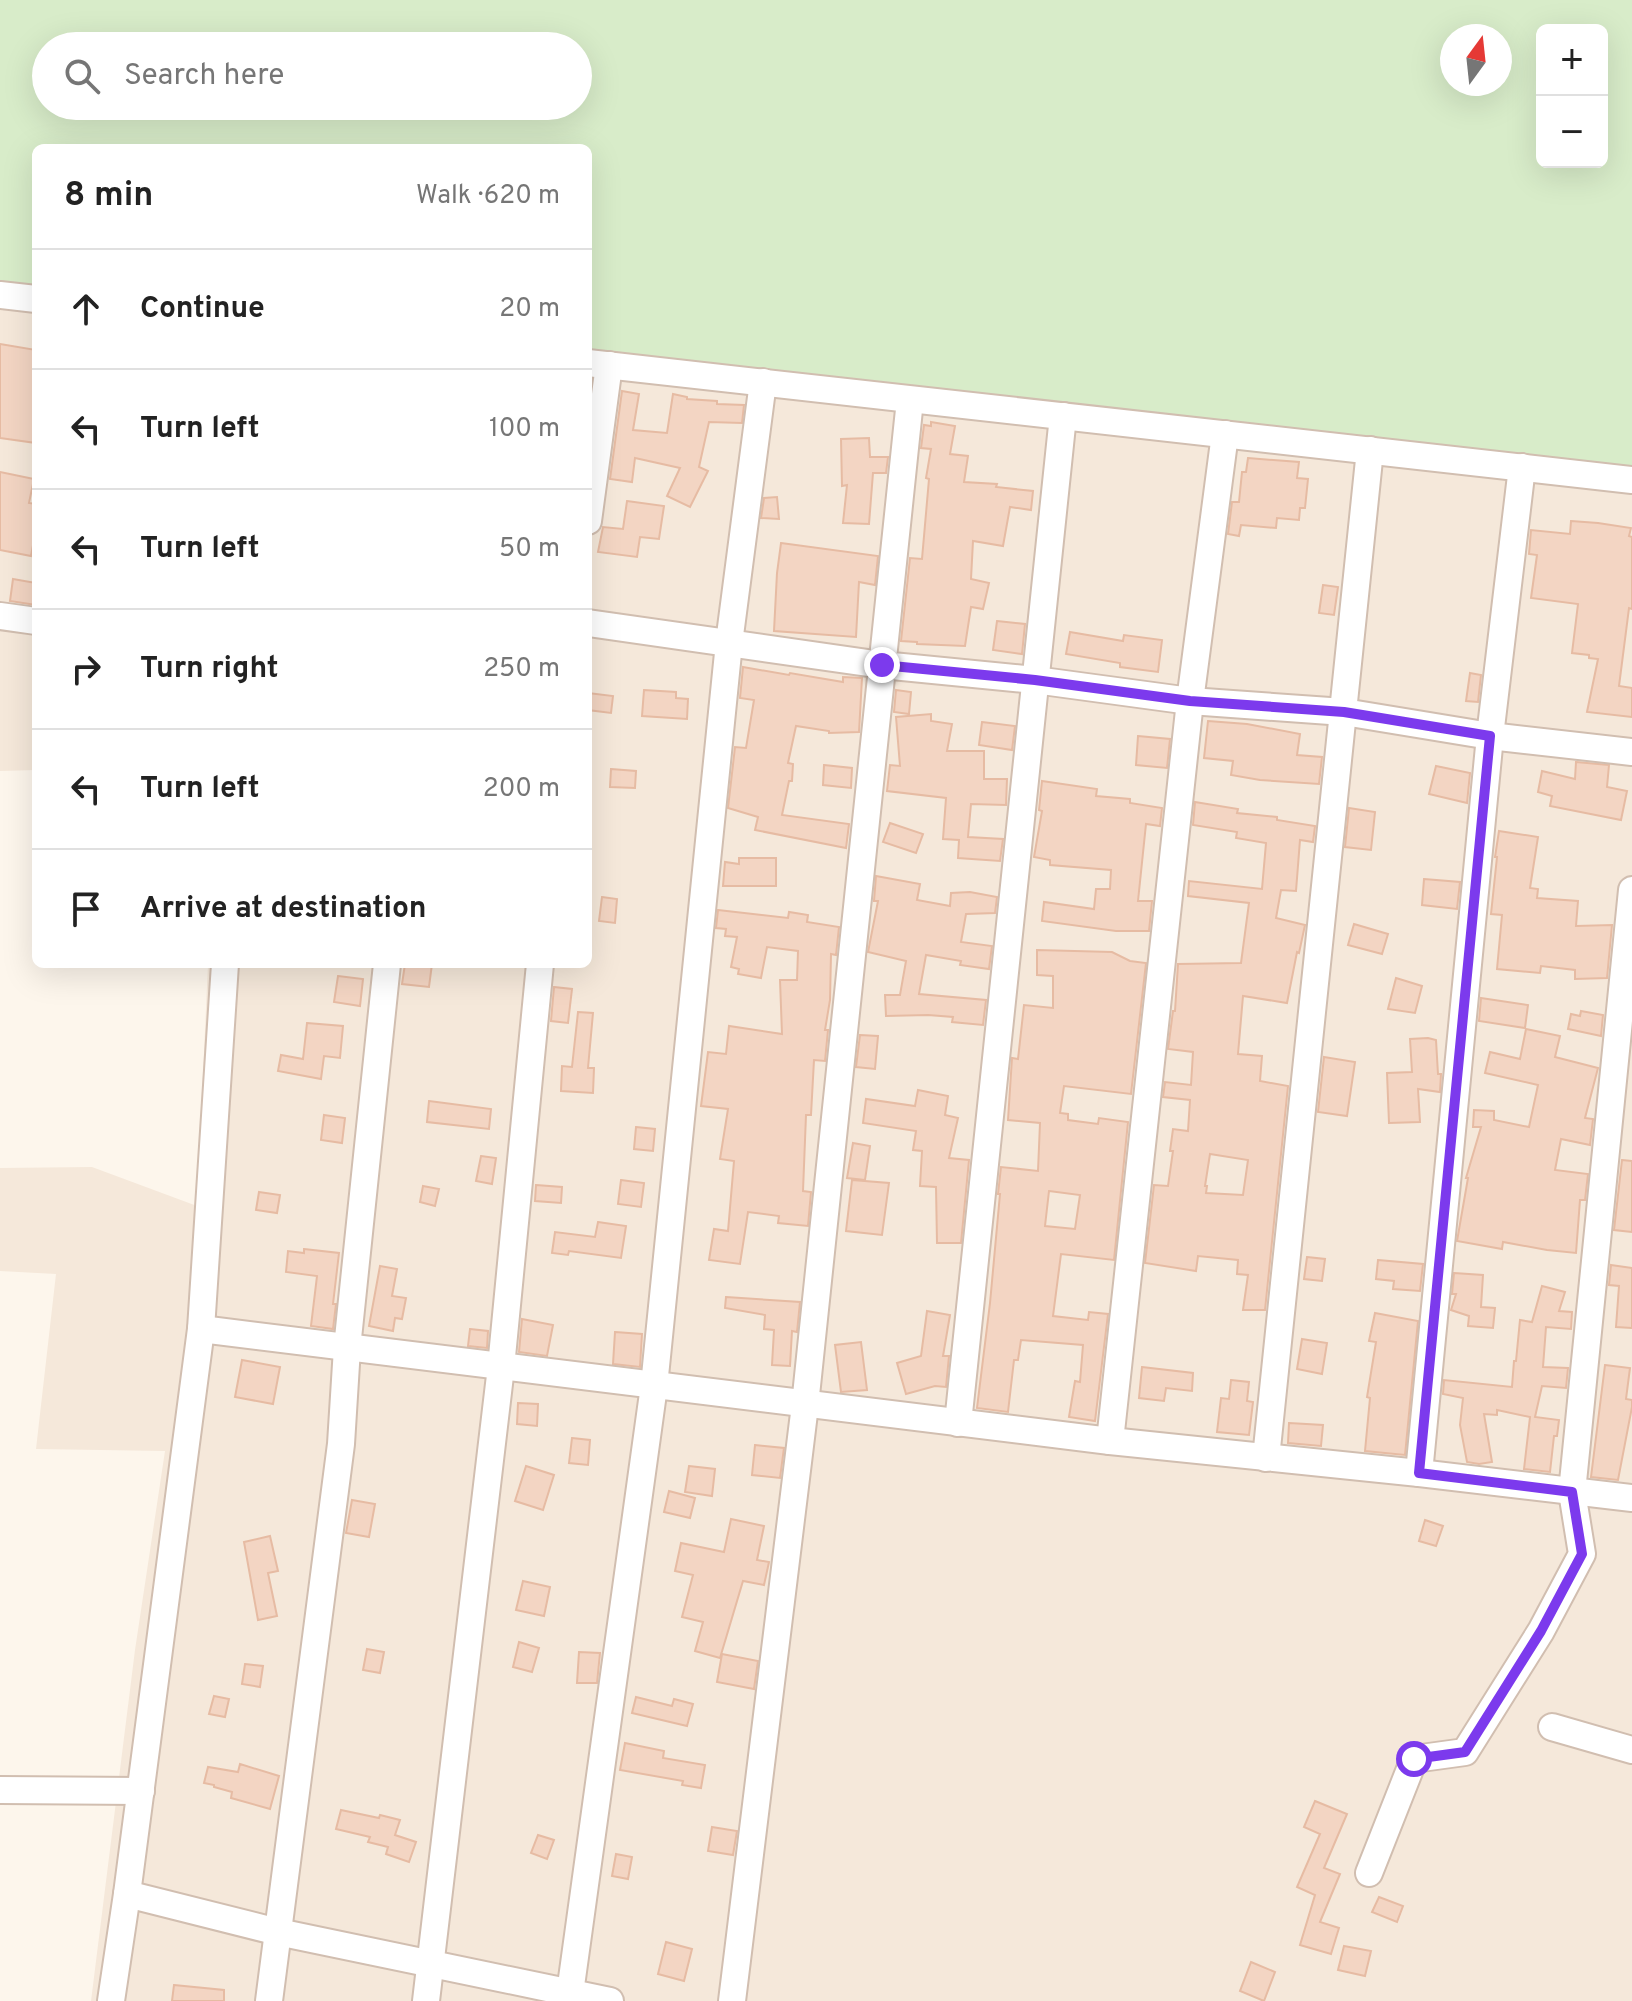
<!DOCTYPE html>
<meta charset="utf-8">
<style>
body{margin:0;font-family:Overpass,sans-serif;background:#f2f2f2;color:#222}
.controls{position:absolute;right:24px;top:24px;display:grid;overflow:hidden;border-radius:12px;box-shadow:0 8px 32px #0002}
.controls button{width:72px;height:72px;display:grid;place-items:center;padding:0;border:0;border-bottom:2px solid #e0e0e0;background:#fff;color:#222;font:40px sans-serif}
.compass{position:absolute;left:1440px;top:24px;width:72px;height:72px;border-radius:50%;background:#fff;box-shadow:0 8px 32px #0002;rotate:15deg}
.stop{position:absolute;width:24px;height:24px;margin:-18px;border:6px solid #7c3aed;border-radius:50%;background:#fff}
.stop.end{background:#7c3aed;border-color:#fff;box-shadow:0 2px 8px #0008}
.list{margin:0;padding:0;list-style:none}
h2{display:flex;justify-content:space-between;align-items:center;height:104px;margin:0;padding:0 32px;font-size:34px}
h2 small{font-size:26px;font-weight:400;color:#767676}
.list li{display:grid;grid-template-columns:52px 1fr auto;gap:24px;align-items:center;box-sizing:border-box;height:120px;padding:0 32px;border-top:2px solid #e0e0e0}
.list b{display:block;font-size:30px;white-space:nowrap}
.list em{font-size:26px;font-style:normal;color:#767676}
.icon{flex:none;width:44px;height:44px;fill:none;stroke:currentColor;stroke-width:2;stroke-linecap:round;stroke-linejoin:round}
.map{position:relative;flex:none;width:1632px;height:2001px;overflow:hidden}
.search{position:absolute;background:#fff;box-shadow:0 8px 32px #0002;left:32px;top:32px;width:560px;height:88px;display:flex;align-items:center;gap:20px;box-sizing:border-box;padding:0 28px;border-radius:44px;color:#767676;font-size:30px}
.panel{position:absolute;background:#fff;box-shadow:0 8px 32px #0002;left:32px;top:144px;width:560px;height:824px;border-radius:12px}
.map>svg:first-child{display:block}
.residential{fill:#f5e8da}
.green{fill:#d8ecc9;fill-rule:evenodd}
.building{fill:#f3d5c3;stroke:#e6bba3;stroke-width:2;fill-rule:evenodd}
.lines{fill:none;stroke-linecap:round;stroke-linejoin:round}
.minor-casing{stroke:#d1beb0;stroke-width:30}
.minor{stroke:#fff;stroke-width:26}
.route{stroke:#7c3aed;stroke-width:10}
</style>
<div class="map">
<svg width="1632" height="2001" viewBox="0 0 1632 2001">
<rect width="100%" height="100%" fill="#fdf6ec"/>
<!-- residential -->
<g class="residential">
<polygon points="0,279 36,283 36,770 0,771"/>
<polygon points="588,346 1632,466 1632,2001 91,2001 135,1650 165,1451 36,1449 56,1274 0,1271 0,1168 92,1167 197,1206 208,964 588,964"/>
</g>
<!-- green -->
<path class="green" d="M0,0H1632V478L588,356V148H36V292L0,288ZM1542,30H1602V162H1542ZM1452,36H1500V84H1452ZM46,46H578V106H46Z"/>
<!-- building -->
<g class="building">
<polygon points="0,344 36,350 36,443 0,438"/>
<polygon points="622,391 639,394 633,430 667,433 673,394 687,397 687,399 717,401 717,404 744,405 742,423 709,422 699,467 708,471 690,507 667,496 680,468 635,458 632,482 610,479"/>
<polygon points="931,422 955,426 950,454 968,456 964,482 997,484 996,487 1033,491 1031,510 1010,507 1003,546 973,541 971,579 989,583 983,609 971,607 965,646 917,644 917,642 901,641 910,558 922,559 929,479 926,478 931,449 921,448 924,425 931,426"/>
<polygon points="869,438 870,457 888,457 886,473 873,473 869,524 843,523 847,485 842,486 841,439"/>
<polygon points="1248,458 1299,462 1297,478 1308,479 1305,508 1300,508 1299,520 1277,518 1276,528 1241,525 1239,536 1228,534 1232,502 1239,502 1242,472 1246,472"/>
<polygon points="0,472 34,479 29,503 36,504 36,529 31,556 0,550"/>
<polygon points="777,497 779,519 761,518 764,498"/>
<polygon points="627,501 664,506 659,539 640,537 637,557 598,552 603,527 623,529"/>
<polygon points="1571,521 1598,523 1631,528 1629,536 1632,537 1632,609 1629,608 1619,686 1632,688 1632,717 1587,712 1598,659 1589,658 1589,655 1572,653 1578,604 1531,598 1537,555 1529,554 1531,530 1570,534"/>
<polygon points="781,543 878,556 875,585 859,582 856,637 774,631 777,573"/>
<polygon points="13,579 36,583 36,605 10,601"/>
<polygon points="1323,585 1338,587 1334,615 1319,613"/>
<polygon points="997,621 1025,624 1022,654 993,650"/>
<polygon points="1070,632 1123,641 1124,635 1162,640 1158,672 1120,667 1120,663 1066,654"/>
<polygon points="743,667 789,675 790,673 843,682 843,677 862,678 859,732 829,733 829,731 796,726 788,763 793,764 792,781 789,781 782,815 849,824 846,848 755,830 758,817 728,808 735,747 746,748 754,700 740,698"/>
<polygon points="1470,673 1481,675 1478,702 1466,701"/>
<polygon points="644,690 676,692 676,698 688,699 687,719 642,716"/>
<polygon points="896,690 911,692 909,714 894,712"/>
<polygon points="588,693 613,696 611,713 588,710"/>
<polygon points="931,714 931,721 952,724 947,751 984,751 984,779 1007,779 1006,805 971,804 968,837 1003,839 1000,861 958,858 959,840 943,839 946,798 887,791 890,765 900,766 896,717"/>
<polygon points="1208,721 1247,724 1300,734 1297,755 1322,757 1319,784 1260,780 1231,775 1233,761 1204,758"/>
<polygon points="982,722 1015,726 1012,750 979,745"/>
<polygon points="1138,736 1170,739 1167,768 1136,765"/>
<polygon points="1576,762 1609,765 1607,787 1627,791 1621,820 1550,806 1552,796 1538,792 1542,771 1575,779"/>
<polygon points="824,765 852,768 851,788 823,785"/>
<polygon points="1436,766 1470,773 1467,803 1429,794"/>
<polygon points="611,769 636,771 635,788 610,787"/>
<polygon points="1042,781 1097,789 1096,796 1130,799 1130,803 1162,808 1160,826 1146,824 1138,901 1152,901 1149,931 1116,931 1042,921 1044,902 1094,909 1096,889 1110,889 1111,870 1050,865 1050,860 1034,857 1042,811 1039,810"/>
<path d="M1195,802L1238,809L1237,813L1277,817V820L1315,826L1313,842L1300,840L1296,891L1281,890L1276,918L1305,925L1299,953L1297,952L1287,1003L1243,996L1238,1054L1262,1056L1260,1081L1288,1086L1265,1310H1243L1248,1275L1237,1274L1238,1260L1198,1256L1196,1271L1145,1263L1154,1185L1168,1186L1173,1151H1170L1173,1129L1188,1131L1190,1100L1163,1097L1165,1082L1191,1085L1193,1052L1168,1049L1173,1011H1175L1178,964L1241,963L1249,903L1188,896L1189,881L1262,889L1266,843L1236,838L1237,832L1193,825ZM1210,1154L1248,1160L1243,1195L1206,1193L1207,1186H1205Z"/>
<polygon points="1349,808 1375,812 1371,850 1345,847"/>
<polygon points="890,823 923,834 916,853 883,842"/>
<polygon points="1499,831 1538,837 1530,888 1538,889 1537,898 1578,901 1576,926 1612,925 1607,978 1575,979 1575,970 1541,966 1540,973 1497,969 1502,915 1491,914 1497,857 1495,857"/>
<polygon points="739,858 776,858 776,886 723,886 725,862 739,864"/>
<polygon points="876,876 920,884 917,900 950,906 951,893 970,892 997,897 995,913 966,914 961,942 992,946 989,969 960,965 961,961 926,955 919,994 986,1000 983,1025 952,1022 953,1017 928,1015 886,1016 885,995 900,995 906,961 868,952 878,901 874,901"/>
<polygon points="1424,879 1460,882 1457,909 1422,905"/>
<polygon points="602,897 617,899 615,923 599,921"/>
<polygon points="718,910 788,918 789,912 808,915 807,922 839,927 836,955 831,954 830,1000 825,1030 828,1030 825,1061 814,1060 811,1115 806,1115 803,1191 811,1192 808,1226 778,1223 779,1216 748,1212 740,1264 709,1260 714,1229 728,1231 734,1161 720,1159 728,1109 701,1106 708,1052 726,1054 729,1026 782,1034 780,980 797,980 798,951 767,947 761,978 738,974 739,969 731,967 737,937 725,936 726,929 716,928"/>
<polygon points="1354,924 1388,934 1382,954 1348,945"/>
<path d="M1037,950L1112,952L1130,961L1146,963L1131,1094L1064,1086L1060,1113L1068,1114V1120L1098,1124L1099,1118L1128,1122L1114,1260L1061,1254L1053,1316L1088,1320L1089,1312L1108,1314L1095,1421L1069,1417L1075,1381L1080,1382L1083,1345L1021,1340L1018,1360H1014L1008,1412L977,1408L990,1303L1000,1194H998L1001,1167L1038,1171L1040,1123L1008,1120L1012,1058L1018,1059L1024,1005L1053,1008V976L1037,975ZM1049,1191L1080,1195L1075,1229L1045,1226Z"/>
<polygon points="405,964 432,964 429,987 402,984"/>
<polygon points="338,976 363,979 360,1006 334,1002"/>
<polygon points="1396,978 1422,986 1415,1013 1388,1009"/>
<polygon points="554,987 572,989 568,1023 551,1021"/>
<polygon points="1481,998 1528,1005 1525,1028 1479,1021"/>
<polygon points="1581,1011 1603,1015 1601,1036 1568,1029 1571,1014 1580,1016"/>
<polygon points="578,1012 593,1013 588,1068 594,1068 593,1093 561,1091 562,1066 572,1067"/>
<polygon points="307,1023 343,1026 340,1058 324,1056 321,1079 278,1071 281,1055 303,1059"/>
<polygon points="1526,1029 1560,1036 1555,1057 1598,1068 1585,1118 1593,1119 1590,1145 1561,1139 1555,1170 1588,1174 1585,1200 1580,1200 1576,1253 1547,1250 1503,1242 1502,1249 1457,1241 1468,1178 1466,1178 1481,1127 1473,1127 1474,1110 1494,1111 1494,1120 1529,1127 1538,1085 1485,1073 1490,1052 1520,1059"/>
<polygon points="860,1035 878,1036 875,1069 856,1067"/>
<polygon points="1428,1038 1436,1040 1438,1074 1441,1074 1440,1092 1418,1089 1420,1122 1389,1123 1387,1073 1412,1072 1410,1039"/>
<polygon points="1324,1057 1355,1062 1347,1116 1318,1112"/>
<polygon points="918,1090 948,1096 945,1115 958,1118 949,1158 969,1160 961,1243 937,1243 936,1187 920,1186 922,1151 913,1150 916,1131 863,1123 866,1099 915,1106"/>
<polygon points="429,1101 491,1109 489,1129 427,1122"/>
<polygon points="324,1115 345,1118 342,1143 321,1140"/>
<polygon points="636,1127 655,1129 653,1151 634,1149"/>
<polygon points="853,1143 870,1146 865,1180 847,1178"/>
<polygon points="481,1156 496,1158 492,1184 476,1181"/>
<polygon points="1622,1160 1632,1161 1632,1232 1614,1230"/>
<polygon points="621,1180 644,1183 641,1207 618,1204"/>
<polygon points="852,1180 889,1183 882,1235 846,1231"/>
<polygon points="536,1185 562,1187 561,1203 535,1201"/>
<polygon points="423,1186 439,1189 435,1206 420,1202"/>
<polygon points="259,1192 280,1195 277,1213 256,1210"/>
<polygon points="598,1222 626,1226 621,1258 569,1251 568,1255 552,1253 555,1232 595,1237"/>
<polygon points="304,1249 339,1253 333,1304 336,1304 333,1329 311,1326 317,1276 286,1272 288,1251 304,1253"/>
<polygon points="1307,1257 1325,1259 1322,1281 1304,1279"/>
<polygon points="1378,1260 1423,1264 1420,1291 1393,1289 1394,1281 1376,1279"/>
<polygon points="1611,1265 1632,1268 1632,1328 1616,1327 1619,1286 1609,1285"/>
<polygon points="380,1266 397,1269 392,1296 406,1298 402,1319 395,1318 393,1331 369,1326"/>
<polygon points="1454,1273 1483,1275 1481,1307 1495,1308 1493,1328 1468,1326 1469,1316 1451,1310 1456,1294 1452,1294"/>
<polygon points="1542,1286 1565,1292 1559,1311 1572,1312 1571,1329 1546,1327 1543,1367 1568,1368 1566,1388 1542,1386 1535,1417 1559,1420 1557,1436 1554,1436 1550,1472 1524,1469 1530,1417 1497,1410 1497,1415 1484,1414 1492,1462 1479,1464 1467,1462 1460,1425 1463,1398 1443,1394 1444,1380 1512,1387 1514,1361 1516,1361 1520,1320 1532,1322"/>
<polygon points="726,1297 800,1302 797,1332 792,1331 790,1366 772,1365 774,1330 764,1329 765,1315 725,1308"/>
<polygon points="927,1311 950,1315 943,1356 949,1356 946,1387 935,1386 906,1394 897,1363 921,1356"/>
<polygon points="1375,1313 1418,1321 1405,1455 1365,1451 1370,1398 1367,1397 1376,1342 1369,1341"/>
<polygon points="522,1319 553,1325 547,1356 519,1352"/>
<polygon points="470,1329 488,1331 487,1348 468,1346"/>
<polygon points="615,1332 642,1334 640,1367 613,1364"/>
<polygon points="1302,1339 1327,1343 1322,1374 1297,1369"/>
<polygon points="861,1342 867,1390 841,1392 835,1345"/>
<polygon points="242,1360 280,1367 273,1404 235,1397"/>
<polygon points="1605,1365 1630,1368 1626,1399 1632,1400 1632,1407 1618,1480 1591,1477"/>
<polygon points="1142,1367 1193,1373 1192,1391 1166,1388 1164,1401 1139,1398"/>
<polygon points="1231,1380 1249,1382 1247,1401 1253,1402 1249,1435 1217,1432 1221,1398 1229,1399"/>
<polygon points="518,1403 538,1404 537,1426 517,1424"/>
<polygon points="1289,1423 1323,1425 1321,1446 1288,1443"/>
<polygon points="572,1438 590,1440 588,1465 569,1463"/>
<polygon points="755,1445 784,1448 780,1478 752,1475"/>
<polygon points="526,1466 554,1475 543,1510 515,1501"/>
<polygon points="689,1466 715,1469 712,1496 685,1492"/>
<polygon points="669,1491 695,1498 690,1518 664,1512"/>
<polygon points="352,1500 375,1504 369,1537 346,1533"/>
<polygon points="731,1519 764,1526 757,1560 769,1562 764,1585 743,1581 720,1658 695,1651 703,1622 682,1617 693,1575 675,1571 681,1543 724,1552"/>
<polygon points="1425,1520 1443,1526 1436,1546 1419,1541"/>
<polygon points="270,1536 278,1571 268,1573 277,1616 258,1620 244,1542"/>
<polygon points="523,1581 550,1587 544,1616 516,1610"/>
<polygon points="519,1642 539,1648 532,1672 513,1667"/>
<polygon points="367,1649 384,1652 380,1673 363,1670"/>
<polygon points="579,1652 600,1653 597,1683 577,1683"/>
<polygon points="722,1654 758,1661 754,1689 717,1682"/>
<polygon points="245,1664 263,1666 260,1687 242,1684"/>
<polygon points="214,1696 229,1699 225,1717 209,1714"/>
<polygon points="636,1697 672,1706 674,1699 693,1704 687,1726 632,1713"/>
<polygon points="625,1743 664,1751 663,1758 705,1765 701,1788 682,1785 683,1781 620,1770"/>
<polygon points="240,1764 279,1776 270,1809 231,1798 232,1792 214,1787 214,1785 204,1783 208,1767 238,1772"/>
<polygon points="1315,1801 1347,1814 1324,1868 1340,1874 1320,1922 1339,1928 1331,1954 1300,1945 1315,1895 1297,1887 1320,1834 1304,1827"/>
<polygon points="341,1810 379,1818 380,1815 400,1820 395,1835 416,1842 409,1862 386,1854 388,1847 368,1842 370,1837 336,1829"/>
<polygon points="712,1827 737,1831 733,1855 708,1851"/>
<polygon points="538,1835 554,1840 547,1859 531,1853"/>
<polygon points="616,1854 632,1857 628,1879 612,1876"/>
<polygon points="1379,1897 1403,1906 1397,1922 1372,1912"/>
<polygon points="666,1942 692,1949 684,1981 658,1974"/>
<polygon points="1344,1946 1371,1951 1365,1976 1338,1970"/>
<polygon points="1251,1962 1275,1972 1264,2001 1240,1991"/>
<polygon points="174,1985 224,1990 224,2001 172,2001"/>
</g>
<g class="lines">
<!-- minor casing -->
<g class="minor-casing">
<g id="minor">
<polyline points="0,295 36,299"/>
<polyline points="588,363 1632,480"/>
<polyline points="588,521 609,365"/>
<polyline points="0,616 36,621"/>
<polyline points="588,623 882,665 1035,680 1190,701 1344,712 1490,736 1632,752"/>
<polyline points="201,1329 1110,1441 1419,1473 1632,1498"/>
<polyline points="958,1423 1063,416"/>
<polyline points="1110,1441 1190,701 1225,434"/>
<polyline points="1266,1458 1370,450"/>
<polyline points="1419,1473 1490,736 1522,467"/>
<polyline points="1552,1727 1632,1750"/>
<polyline points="0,1790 141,1791"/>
<polyline points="1369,1873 1414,1759 1465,1752 1541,1631 1582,1554 1572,1492 1632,890"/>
<polyline points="127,1894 278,1932 610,2001"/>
<polyline points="570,1993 654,1386 729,643 763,382"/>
<polyline points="111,2001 127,1894 201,1329 225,964"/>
<polyline points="269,2001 341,1444 347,1348 387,964"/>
<polyline points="426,2001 501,1367 540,964"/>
<polyline points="732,2001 805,1405 910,400"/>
</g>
</g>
<!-- minor -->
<use href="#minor" class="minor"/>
</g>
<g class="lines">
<!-- route -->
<polyline class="route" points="882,665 1035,680 1190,701 1344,712 1490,736 1419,1473 1572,1492 1582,1554 1541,1631 1465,1752 1414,1759"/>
</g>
</svg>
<div class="controls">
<button>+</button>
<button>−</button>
</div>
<svg class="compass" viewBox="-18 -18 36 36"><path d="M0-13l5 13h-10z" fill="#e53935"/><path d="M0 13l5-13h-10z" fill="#767676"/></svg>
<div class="stop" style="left:1414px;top:1759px"></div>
<div class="stop end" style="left:882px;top:665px"></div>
<div class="search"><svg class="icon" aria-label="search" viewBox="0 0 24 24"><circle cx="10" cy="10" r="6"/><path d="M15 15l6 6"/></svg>Search here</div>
<section class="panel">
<h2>8 min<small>Walk · 620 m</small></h2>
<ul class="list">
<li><svg class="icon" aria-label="ahead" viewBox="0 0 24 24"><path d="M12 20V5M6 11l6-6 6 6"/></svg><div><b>Continue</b></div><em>20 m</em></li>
<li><svg class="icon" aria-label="left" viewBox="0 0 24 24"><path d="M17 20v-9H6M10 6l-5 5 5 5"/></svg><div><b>Turn left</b></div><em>100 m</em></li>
<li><svg class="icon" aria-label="left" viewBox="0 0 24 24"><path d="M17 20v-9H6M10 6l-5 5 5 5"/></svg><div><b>Turn left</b></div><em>50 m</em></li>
<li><svg class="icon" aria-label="right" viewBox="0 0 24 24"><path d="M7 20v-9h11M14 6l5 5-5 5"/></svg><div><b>Turn right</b></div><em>250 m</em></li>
<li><svg class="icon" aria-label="left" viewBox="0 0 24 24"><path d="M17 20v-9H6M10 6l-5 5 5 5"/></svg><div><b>Turn left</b></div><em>200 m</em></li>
<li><svg class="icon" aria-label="arrive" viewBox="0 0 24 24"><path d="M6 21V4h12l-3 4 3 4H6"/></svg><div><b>Arrive at destination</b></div></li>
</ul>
</section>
</div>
